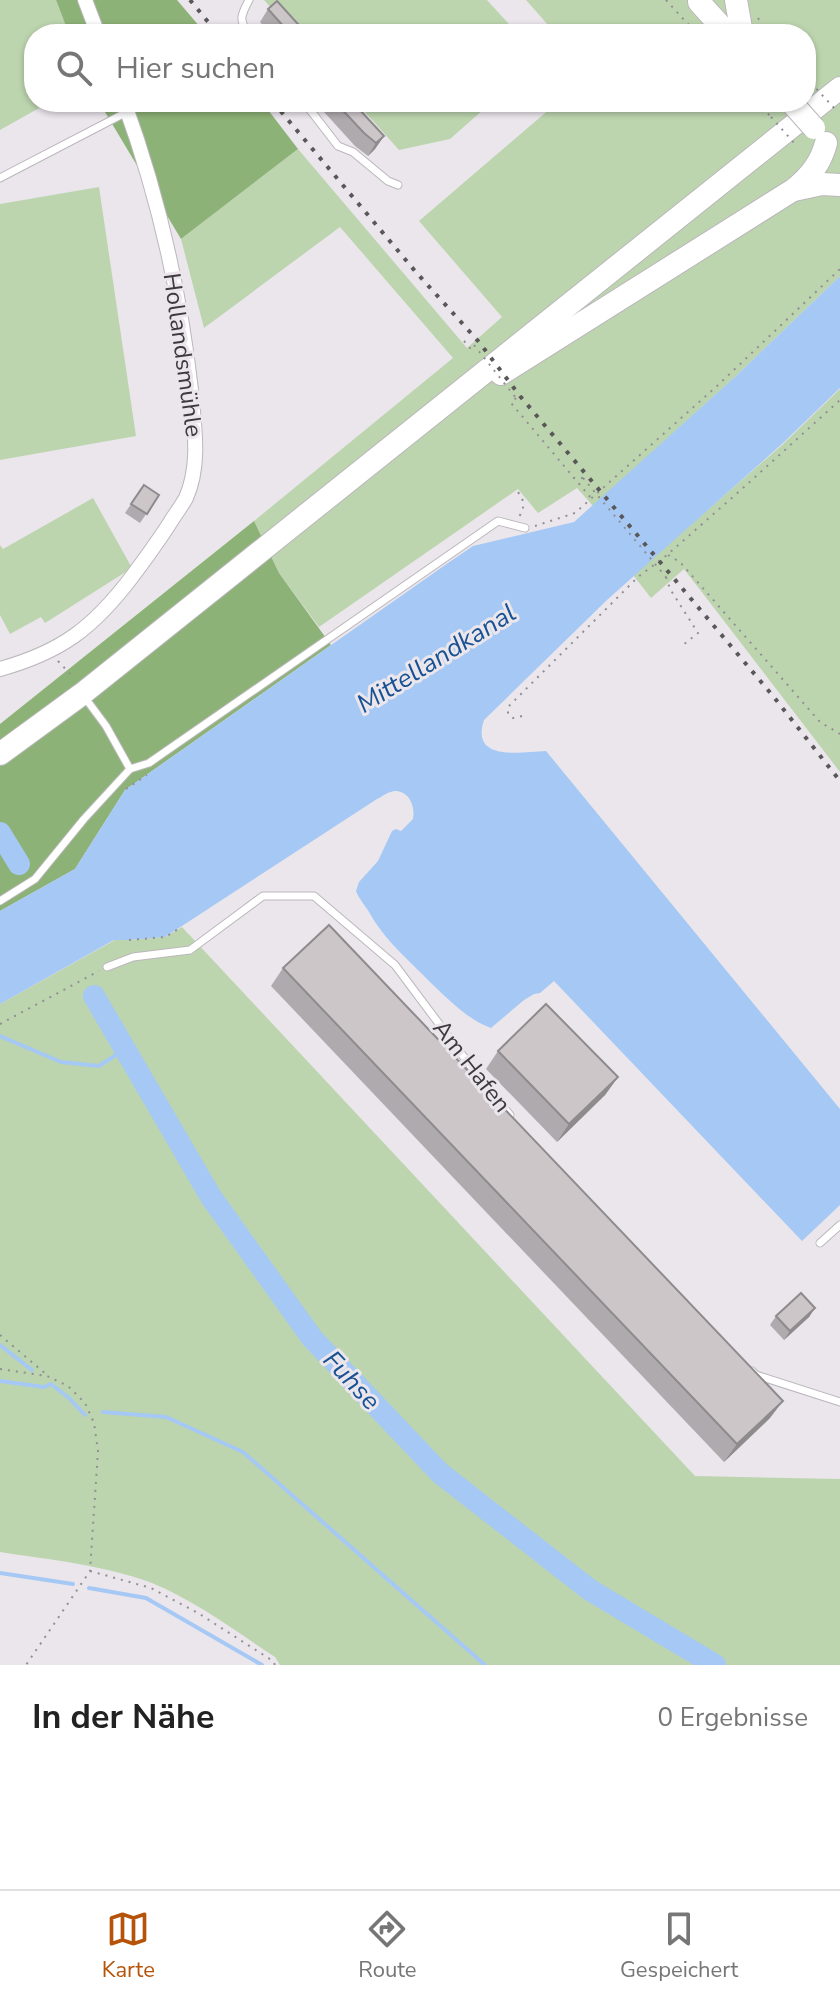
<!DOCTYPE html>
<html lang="de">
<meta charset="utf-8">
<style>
body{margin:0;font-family:"Nunito Sans",sans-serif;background:#f2f2f2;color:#222}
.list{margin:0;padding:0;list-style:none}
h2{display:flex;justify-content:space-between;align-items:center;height:104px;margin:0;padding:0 32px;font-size:34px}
h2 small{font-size:26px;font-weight:400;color:#767676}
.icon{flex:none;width:44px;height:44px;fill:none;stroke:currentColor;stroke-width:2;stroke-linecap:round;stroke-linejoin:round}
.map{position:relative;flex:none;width:840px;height:1665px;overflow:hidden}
.search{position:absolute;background:#fff;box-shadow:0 2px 6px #0004;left:24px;right:24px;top:24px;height:88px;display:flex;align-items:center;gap:20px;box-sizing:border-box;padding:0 28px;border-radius:32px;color:#767676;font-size:30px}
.sheet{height:224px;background:#fff}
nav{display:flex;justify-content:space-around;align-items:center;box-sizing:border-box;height:112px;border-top:2px solid #e0e0e0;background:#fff;font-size:22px;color:#767676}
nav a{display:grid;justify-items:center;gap:4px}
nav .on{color:#b45309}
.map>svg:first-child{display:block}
.green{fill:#bdd5af}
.forest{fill:#8db277}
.water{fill:#a5c8f4}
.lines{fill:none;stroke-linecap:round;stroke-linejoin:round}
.stream{stroke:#a5c8f4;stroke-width:4}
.river{stroke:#a5c8f4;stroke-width:22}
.lane-casing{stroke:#bbb7bc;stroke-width:9}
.street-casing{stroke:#bbb7bc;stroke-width:16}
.primary-casing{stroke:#bbb7bc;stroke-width:24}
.path{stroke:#928f93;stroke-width:2;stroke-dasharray:2 6;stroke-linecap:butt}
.lane{stroke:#fff;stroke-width:7}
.street{stroke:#fff;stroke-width:14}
.primary{stroke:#fff;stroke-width:22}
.rail{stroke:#595759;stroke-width:4;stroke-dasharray:4 8;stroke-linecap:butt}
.primary-bridge-casing{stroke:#bbb7bc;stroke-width:24;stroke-linecap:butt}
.path-bridge{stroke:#928f93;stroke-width:2;stroke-dasharray:2 6;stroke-linecap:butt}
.primary-bridge{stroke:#fff;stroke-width:22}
.wall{fill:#afaaad}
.shaded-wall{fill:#8f8b8d}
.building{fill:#ccc6c9;stroke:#8f8b8d;stroke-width:2}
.labels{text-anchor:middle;stroke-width:6;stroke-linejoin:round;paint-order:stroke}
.street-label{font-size:24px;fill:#3c3a3c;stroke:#eae6ec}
.water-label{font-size:26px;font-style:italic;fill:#195294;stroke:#eae6ec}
</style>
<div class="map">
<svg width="840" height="1665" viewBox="0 0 840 1665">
<rect width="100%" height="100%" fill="#eae6ec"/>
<!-- green -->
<g class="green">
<polygon points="0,0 56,0 69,34 34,34 34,102 50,102 0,130"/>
<polygon points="264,0 487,0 508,23 512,34 294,34"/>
<polygon points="526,0 840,0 840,276 736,376 593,506 577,488 538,513 518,489 319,627 279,573 254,521 453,358 340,227 204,328 181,239 298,149 467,348 502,317 419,221 558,102 806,102 806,34 556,34"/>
<polygon points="356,102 492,102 450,139 399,150"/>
<polygon points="99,187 136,436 0,460 0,204"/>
<polygon points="840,389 840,772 684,569 651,598 633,575 782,445"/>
<polygon points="93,498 132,568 45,623 41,617 10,634 0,615 0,545 3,549"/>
<path d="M182,927L695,1476L840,1479V1665H280L275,1657C237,1632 194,1600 152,1583C104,1565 51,1560 0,1552V1004L115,940H129L165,937Z"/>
</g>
<!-- forest -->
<g class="forest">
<polygon points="56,0 177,0 206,34 69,34"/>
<polygon points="99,102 262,102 298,149 181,239"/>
<polygon points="254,521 279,573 331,645 125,790 75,869 0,911 0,724"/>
</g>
<!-- water -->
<path class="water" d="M840,276V388L783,443L607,600L484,720C470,762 521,752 546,751L840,1109V1205L802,1241L554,981L540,993L534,994L524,1000L491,1028C467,1019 449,1000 431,983C409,960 385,941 369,912C365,905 359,899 356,891L359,882L378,861L392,831L396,829L401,831L413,819C415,808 411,793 397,791C390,790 383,796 377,799L165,937L129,940H114L0,1004V911L75,869L125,790L448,563L473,546L574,522L736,376Z"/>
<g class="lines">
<!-- stream -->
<g class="stream">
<polyline points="0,1036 61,1062 99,1066 125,1049"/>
<polyline points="0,1345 32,1370"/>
<polyline points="0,1381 44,1387 51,1384 69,1398 85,1415"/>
<polyline points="103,1412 166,1417 243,1452 485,1665"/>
<polyline points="0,1573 73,1584"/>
<polyline points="89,1588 146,1598 262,1665"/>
</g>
<!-- river -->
<g class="river">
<polyline points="0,833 19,864"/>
<polyline points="94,996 211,1197 312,1338 440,1473 590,1590 715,1665"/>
</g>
<!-- lane casing -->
<g class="lane-casing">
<g id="lane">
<path d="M249,0C241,15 238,20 249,34"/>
<polyline points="304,102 338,146 353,152 388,181 398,185"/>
<polyline points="0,178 127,112"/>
<polyline points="83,695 106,726 130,769"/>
<polyline points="0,901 35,879 84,819 130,769 149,763 498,521 525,528"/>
<polyline points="107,967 133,957 190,950 263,896 314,896 395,965 487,1088 510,1115"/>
<polyline points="820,1243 840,1225"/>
<polyline points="752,1371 756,1375 840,1402"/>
</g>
</g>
<!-- street casing -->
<g class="street-casing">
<g id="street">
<polyline points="85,0 98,34"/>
<path d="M0,669C61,652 93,628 131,578C146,558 160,539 173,518C177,512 182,505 186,498C201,464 194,426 191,390C180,292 158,195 124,102"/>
</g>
</g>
<!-- primary casing -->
<g class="primary-casing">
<g id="primary">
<polyline points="736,0 742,34"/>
<polyline points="699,2 728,34"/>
<polyline points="794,190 822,184 840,185"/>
<path d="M501,374L793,190C809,178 821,163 826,143"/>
<polyline points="0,754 82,694 840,88"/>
</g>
</g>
<!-- path -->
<g class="path">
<polyline points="666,0 697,34"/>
<polyline points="758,18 768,34"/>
<polyline points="806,77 811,83"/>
<polyline points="757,102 771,117"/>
<polyline points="464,341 470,348 474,345"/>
<polyline points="516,398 511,403 591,498"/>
<polyline points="573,478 583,478"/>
<path d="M518,492C525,502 525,506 519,517"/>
<polyline points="535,526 575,513 717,386 840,269"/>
<polyline points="668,555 680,562 820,722 840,734"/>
<polyline points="666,577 670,589 698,633 682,646"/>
<polyline points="58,661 73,677"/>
<polyline points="522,716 513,718 508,714 508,707 638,577 667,555 743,488 840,400"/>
<polyline points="126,789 147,775"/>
<polyline points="129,940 165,937 182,927"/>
<polyline points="0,1024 99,971"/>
<polyline points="0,1335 47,1375"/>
<polyline points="0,1369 47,1376 68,1386 85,1403 94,1423 98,1451 90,1571 26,1665"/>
<polyline points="90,1571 151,1588 198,1613 273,1661 275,1665"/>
</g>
<!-- lane -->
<use href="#lane" class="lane"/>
<!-- street -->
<use href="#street" class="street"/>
<!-- primary -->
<use href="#primary" class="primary"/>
<!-- rail -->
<g class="rail">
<polyline points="190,0 218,34"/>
<polyline points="273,102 415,271 479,342 520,396 773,696 840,781"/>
</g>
<!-- primary-bridge casing -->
<g class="primary-bridge-casing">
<polyline id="primary-bridge" points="791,102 814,128"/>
</g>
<!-- path-bridge -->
<g class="path-bridge">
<polyline points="811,83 835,109"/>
<polyline points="771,117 795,144"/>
<polyline points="474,345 516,398"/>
<polyline points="583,478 666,577"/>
</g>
<!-- primary-bridge -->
<use href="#primary-bridge" class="primary-bridge"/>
</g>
<!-- wall -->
<g class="wall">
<polygon points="268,9 307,34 271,34 260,22"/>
<polygon points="315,102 367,102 361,111 384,136 375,149 368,156 355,146"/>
<polygon points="144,485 159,495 140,523 125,513"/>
<polygon points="283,968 770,1418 724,1462 271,986"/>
<polygon points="498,1051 618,1077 605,1095 557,1142 486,1069"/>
<polygon points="815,1308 809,1317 784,1340 770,1325 776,1316"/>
</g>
<!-- shaded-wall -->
<g class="shaded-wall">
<polygon points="384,136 375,149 368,156 376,143"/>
<polygon points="618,1077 605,1095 557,1142 569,1124"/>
<polygon points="815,1308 809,1317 784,1340 790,1331"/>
<polygon points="783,1401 770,1418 724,1462 737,1444"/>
</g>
<!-- building -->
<g class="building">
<polygon points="277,1 307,34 278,34 285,28 268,9"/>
<polygon points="335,102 367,102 359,109 384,136 376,143 364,133"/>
<polygon points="144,485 159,495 147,514 131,504"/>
<polygon points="329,925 783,1401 737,1444 283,968"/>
<polygon points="546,1004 618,1077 569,1124 498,1051"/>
<polygon points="801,1293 815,1308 790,1331 776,1316"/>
</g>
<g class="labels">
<!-- street labels -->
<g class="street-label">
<text transform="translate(183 355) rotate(82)" y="8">Hollandsmühle</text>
<text transform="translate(472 1066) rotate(52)" y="8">Am Hafen</text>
</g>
<!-- water labels -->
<g class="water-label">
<text transform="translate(436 658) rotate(-32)" y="9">Mittellandkanal</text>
<text transform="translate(352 1380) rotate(47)" y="9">Fuhse</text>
</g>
</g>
</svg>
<div class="search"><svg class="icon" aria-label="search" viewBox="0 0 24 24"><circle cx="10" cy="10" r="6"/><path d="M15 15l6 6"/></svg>Hier suchen</div>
</div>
<section class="sheet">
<h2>In der Nähe<small>0 Ergebnisse</small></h2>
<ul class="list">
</ul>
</section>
<nav>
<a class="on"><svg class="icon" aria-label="map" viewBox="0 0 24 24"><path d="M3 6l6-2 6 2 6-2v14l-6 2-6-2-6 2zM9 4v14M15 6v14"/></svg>Karte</a>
<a><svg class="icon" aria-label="directions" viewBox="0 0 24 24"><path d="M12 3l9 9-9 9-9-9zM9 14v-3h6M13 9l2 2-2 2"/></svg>Route</a>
<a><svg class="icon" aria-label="saved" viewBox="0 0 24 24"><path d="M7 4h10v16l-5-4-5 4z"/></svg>Gespeichert</a>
</nav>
